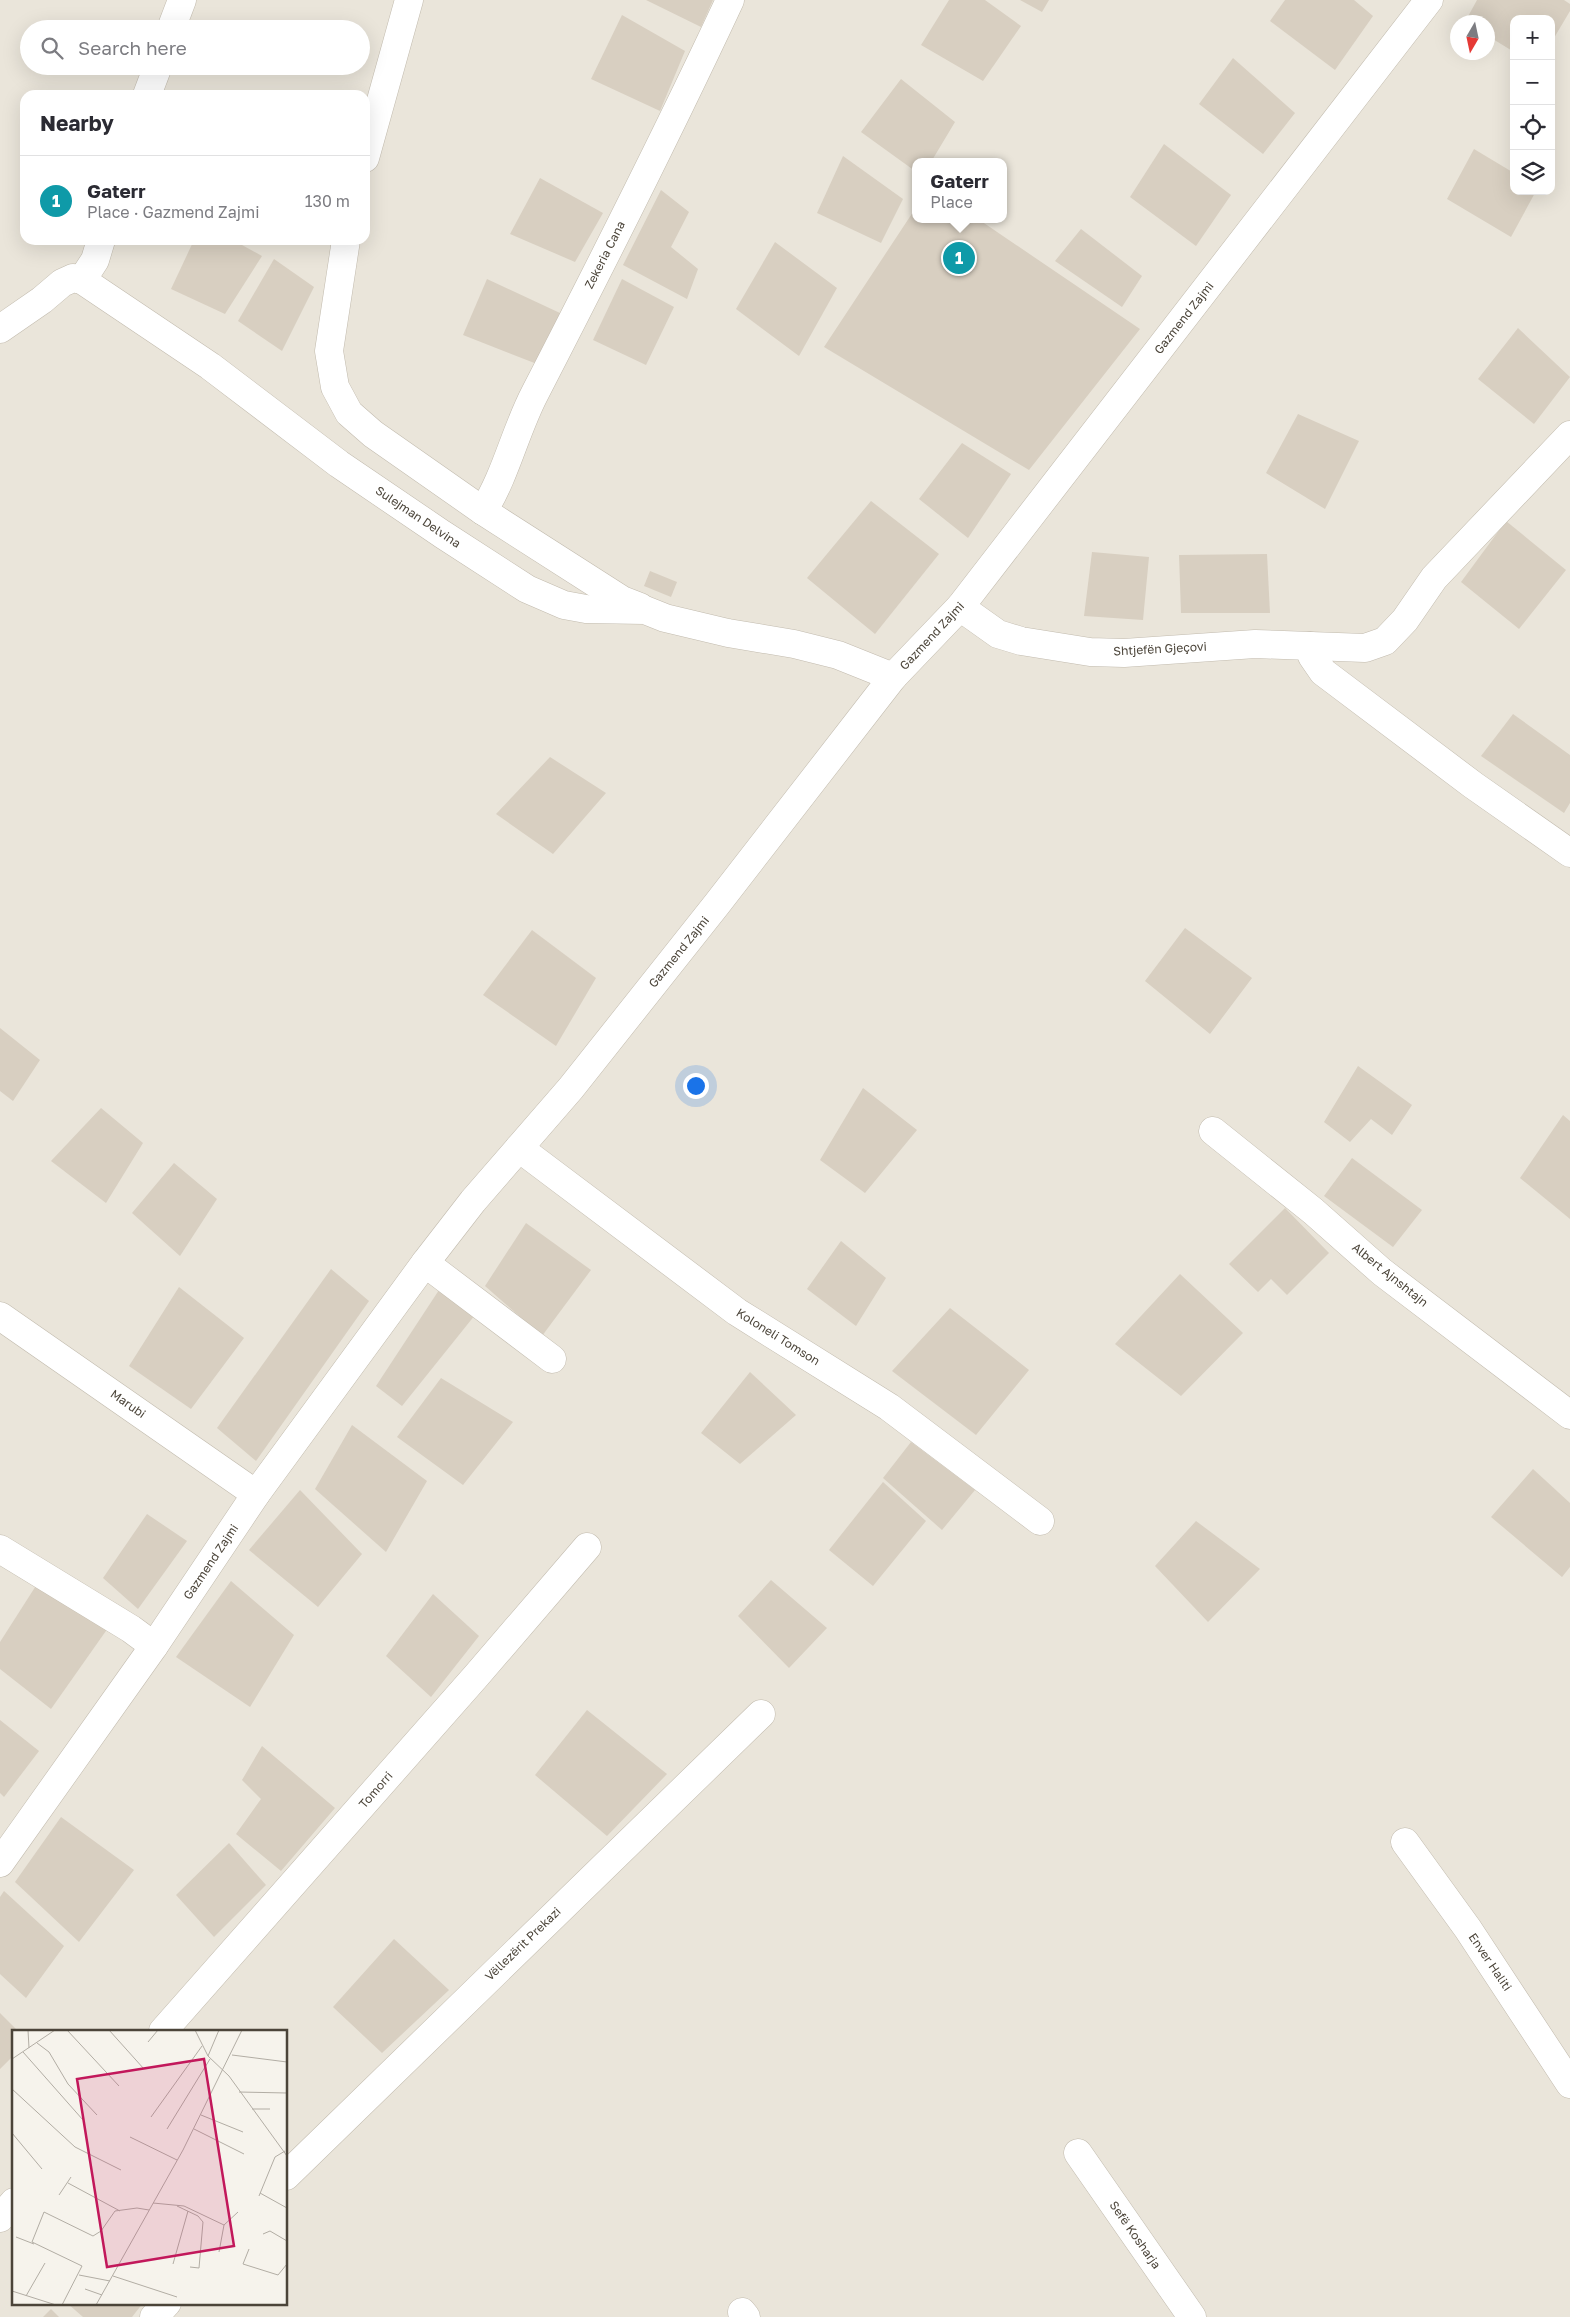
<!DOCTYPE html>
<meta charset="utf-8">
<style>
body{margin:0;font-family:"Golos Text",sans-serif;background:#f2f2f3;color:#2b2b33}
.controls{position:absolute;right:15px;top:15px;display:grid;overflow:hidden;border-radius:10px;box-shadow:0 5px 20px #0002}
.controls button{width:45px;height:45px;display:grid;place-items:center;padding:0;border:0;border-bottom:1px solid #e1e1e2;background:#fff;color:#2b2b33;font:25px sans-serif}
.compass{position:absolute;left:1450px;top:15px;width:45px;height:45px;border-radius:50%;background:#fff;box-shadow:0 5px 20px #0002;rotate:189deg}
.you{position:absolute;left:695px;top:1085px;width:18px;height:18px;margin:-12px;border:4px solid #fff;border-radius:50%;background:#1a73e8;box-shadow:0 0 0 8px #1a73e833}
.badge{display:grid;place-items:center;width:32px;height:32px;border-radius:50%;background:#fc3f1d;color:#fff;font-size:16px;font-weight:700}
.pin{position:absolute;translate:-50% -50%;border:2px solid #fff;box-shadow:0 1px 5px #0006}
.popup{position:absolute;left:912px;top:158px;width:95px;height:65px;box-sizing:border-box;display:grid;place-content:center;border-radius:10px;background:#fff;filter:drop-shadow(0 1px 4px #0005);font-size:16px;white-space:nowrap;color:#7c7c81}
.popup b{font-size:19px;color:#2b2b33}
.popup::after{content:'';position:absolute;left:50%;top:100%;margin-left:-10px;border:10px solid transparent;border-top-color:#fff}
.list{margin:0;padding:0;list-style:none}
h2{display:flex;justify-content:space-between;align-items:center;height:65px;margin:0;padding:0 20px;font-size:21px}
h2 small{font-size:16px;font-weight:400;color:#7c7c81}
.list li{display:grid;grid-template-columns:32px 1fr auto;gap:15px;align-items:center;box-sizing:border-box;height:90px;padding:0 20px;border-top:1px solid #e1e1e2}
.list b{display:block;font-size:19px;white-space:nowrap}
.list p{margin:0;font-size:16px;white-space:nowrap;color:#7c7c81}
.list em{font-size:16px;font-style:normal;color:#7c7c81}
.icon{flex:none;width:28px;height:28px;fill:none;stroke:currentColor;stroke-width:2;stroke-linecap:round;stroke-linejoin:round}
.map{position:relative;flex:none;width:1570px;height:2317px;overflow:hidden}
.search{position:absolute;background:#fff;box-shadow:0 5px 20px #0002;left:20px;top:20px;width:350px;height:55px;display:flex;align-items:center;gap:12px;box-sizing:border-box;padding:0 18px;border-radius:28px;color:#7c7c81;font-size:19px}
.panel{position:absolute;background:#fff;box-shadow:0 5px 20px #0002;left:20px;top:90px;width:350px;height:155px;border-radius:15px}
.map>svg:first-child{display:block}
.residential{fill:#eae5da;fill-rule:evenodd}
.building{fill:#d8cfc1}
.lines{fill:none;stroke-linecap:round;stroke-linejoin:round}
.minor-casing{stroke:#c2bbae;stroke-width:29}
.tertiary-casing{stroke:#c2bbae;stroke-width:29}
.minor{stroke:#fff;stroke-width:28}
.tertiary{stroke:#fff;stroke-width:28}
.labels{text-anchor:middle;stroke-width:4;stroke-linejoin:round;paint-order:stroke}
.street-label{font-size:12px;fill:#4b4439;stroke:#fff}
.inset-road{fill:none;stroke:#b2ada4;stroke-width:1}
.view{fill:#c2185b;fill-opacity:0.15;stroke:#c2185b;stroke-width:2.5}
.inset-edge{fill:none;stroke:#4b4439;stroke-width:2.5}
</style>
<div class="map">
<svg width="1570" height="2317" viewBox="0 0 1570 2317">
<rect width="100%" height="100%" fill="#f6f3ec"/>
<!-- residential -->
<path class="residential" d="M0,0H1570V2317H0ZM1514,19H1551V191H1514ZM1458,22H1488V52H1458ZM29,29H361V66H29ZM25,95H365V240H25ZM915,162H1003V219H915ZM14,2031H286V2303H14Z"/>
<!-- building -->
<g class="building">
<polygon points="646,0 713,0 701,27"/>
<polygon points="949,0 985,0 1021,26 983,81 921,45"/>
<polygon points="1020,0 1049,0 1042,12"/>
<polygon points="1285,0 1354,0 1373,16 1335,70 1270,21"/>
<polygon points="1477,0 1564,0 1570,4 1570,11 1551,43 1551,19 1514,19 1514,52 1488,36 1488,22 1465,22"/>
<polygon points="622,15 685,51 660,111 591,79"/>
<polygon points="1233,58 1295,113 1263,154 1199,104"/>
<polygon points="901,79 955,122 931,162 915,162 915,171 861,132"/>
<polygon points="1164,144 1231,195 1196,246 1130,197"/>
<polygon points="1474,149 1514,173 1514,191 1536,191 1511,237 1447,199"/>
<polygon points="843,156 903,199 881,243 817,213"/>
<polygon points="540,178 603,213 575,262 510,234"/>
<polygon points="661,190 689,212 671,247 698,269 687,299 623,265"/>
<polygon points="915,209 915,219 978,219 1140,329 1029,470 824,347"/>
<polygon points="1081,229 1142,276 1122,307 1055,261"/>
<polygon points="194,240 233,240 262,256 225,314 171,289"/>
<polygon points="775,242 837,288 799,356 736,309"/>
<polygon points="274,259 314,287 282,351 238,321"/>
<polygon points="487,279 560,313 537,364 463,335"/>
<polygon points="622,279 674,307 646,365 593,340"/>
<polygon points="1518,328 1570,377 1534,424 1478,379"/>
<polygon points="1298,414 1359,441 1325,509 1266,473"/>
<polygon points="962,443 1011,474 968,538 919,499"/>
<polygon points="871,501 939,554 875,634 807,578"/>
<polygon points="1506,521 1566,570 1519,629 1461,582"/>
<polygon points="1092,552 1149,557 1143,620 1084,616"/>
<polygon points="1267,554 1270,613 1181,613 1179,555"/>
<polygon points="650,571 677,582 671,597 644,586"/>
<polygon points="1513,714 1570,755 1570,803 1564,813 1481,756"/>
<polygon points="550,757 606,793 553,854 496,814"/>
<polygon points="1185,928 1252,978 1210,1034 1145,981"/>
<polygon points="532,930 596,978 556,1046 483,995"/>
<polygon points="0,1028 40,1060 13,1101 0,1091"/>
<polygon points="1358,1066 1412,1105 1392,1135 1371,1119 1350,1142 1324,1122"/>
<polygon points="863,1088 917,1130 865,1193 820,1160"/>
<polygon points="101,1108 143,1143 106,1203 51,1161"/>
<polygon points="1563,1115 1570,1121 1570,1219 1520,1178"/>
<polygon points="1352,1158 1422,1210 1393,1247 1324,1196"/>
<polygon points="174,1163 217,1199 180,1256 132,1213"/>
<polygon points="1285,1208 1329,1253 1287,1295 1271,1279 1258,1292 1229,1264"/>
<polygon points="526,1223 591,1270 542,1336 485,1286"/>
<polygon points="841,1241 886,1278 856,1326 807,1289"/>
<polygon points="331,1269 369,1301 256,1461 217,1428"/>
<polygon points="1180,1274 1243,1333 1181,1396 1115,1344"/>
<polygon points="179,1287 244,1338 191,1409 129,1366"/>
<polygon points="441,1287 475,1315 402,1406 376,1386"/>
<polygon points="950,1308 1029,1370 976,1435 892,1371"/>
<polygon points="750,1372 796,1415 740,1464 701,1433"/>
<polygon points="441,1378 513,1422 463,1485 397,1437"/>
<polygon points="352,1425 427,1481 386,1552 315,1489"/>
<polygon points="911,1442 975,1490 942,1530 883,1478"/>
<polygon points="1533,1469 1570,1503 1570,1567 1562,1577 1491,1517"/>
<polygon points="883,1482 926,1521 873,1586 829,1550"/>
<polygon points="300,1490 362,1554 318,1607 249,1550"/>
<polygon points="147,1514 187,1541 138,1609 103,1578"/>
<polygon points="1196,1521 1260,1569 1208,1622 1155,1566"/>
<polygon points="771,1580 827,1628 789,1668 738,1616"/>
<polygon points="39,1581 108,1628 51,1709 0,1669 0,1642"/>
<polygon points="231,1581 294,1635 250,1707 176,1657"/>
<polygon points="433,1594 479,1636 431,1697 386,1656"/>
<polygon points="587,1710 667,1774 607,1836 535,1775"/>
<polygon points="0,1720 39,1751 4,1797 0,1793"/>
<polygon points="262,1746 335,1808 281,1871 236,1834 261,1799 242,1780"/>
<polygon points="61,1817 134,1870 79,1942 15,1882"/>
<polygon points="229,1843 266,1885 214,1937 176,1895"/>
<polygon points="4,1891 64,1946 26,1998 0,1974 0,1897"/>
<polygon points="394,1939 449,1990 382,2053 333,2007"/>
<polygon points="0,2013 18,2031 14,2031 14,2055 0,2069"/>
<polygon points="67,2303 143,2303 132,2317 83,2317"/>
<polygon points="51,2309 59,2317 43,2317"/>
</g>
<g class="lines">
<!-- minor casing -->
<g class="minor-casing">
<g id="minor">
<polyline points="171,29 182,0"/>
<polyline points="147,95 158,66"/>
<polyline points="365,158 409,0"/>
<polyline points="346,240 329,351 335,387 349,413 373,434 483,511 622,600 640,607"/>
<polyline points="82,280 95,260 101,240"/>
<polyline points="0,329 42,300 62,283 73,278 82,280 210,366 339,464 442,534 527,589 564,605 586,609 645,610 665,618 728,633 794,644 838,655 893,677"/>
<path d="M483,511C506,475 515,431 535,393C602,263 668,133 730,0"/>
<polyline points="960,607 998,634 1021,641 1090,652 1124,653 1255,644 1365,648 1385,641 1405,620 1434,578 1570,435"/>
<polyline points="1310,646 1312,656 1323,672 1473,785 1570,853"/>
<polyline points="1213,1131 1313,1211 1382,1272 1570,1415"/>
<polyline points="519,1148 737,1312 889,1407 1040,1521"/>
<polyline points="425,1263 552,1359"/>
<polyline points="0,1316 256,1494"/>
<polyline points="0,1549 131,1629 154,1646"/>
<polyline points="1405,1842 1468,1929 1570,2084"/>
<polyline points="163,2031 477,1675 587,1547"/>
<polyline points="1078,2153 1192,2317"/>
<polyline points="286,2176 761,1714"/>
<polyline points="0,2218 14,2202"/>
<polyline points="742,2312 746,2317"/>
<polyline points="154,2317 167,2303"/>
</g>
</g>
<!-- tertiary casing -->
<g class="tertiary-casing">
<polyline id="tertiary" points="0,1863 154,1646 256,1494 425,1263 473,1201 571,1088 717,904 893,677 960,607 1429,0"/>
</g>
<!-- minor -->
<use href="#minor" class="minor"/>
<!-- tertiary -->
<use href="#tertiary" class="tertiary"/>
</g>
<g class="labels">
<!-- street labels -->
<g class="street-label">
<text transform="translate(605 255) rotate(-63)" y="4">Zekeria Cana</text>
<text transform="translate(1184 318) rotate(-52)" y="4">Gazmend Zajmi</text>
<text transform="translate(418 517) rotate(34)" y="4">Sulejman Delvina</text>
<text transform="translate(932 636) rotate(-47)" y="4">Gazmend Zajmi</text>
<text transform="translate(1160 649) rotate(-3)" y="4">Shtjefën Gjeçovi</text>
<text transform="translate(679 952) rotate(-51)" y="4">Gazmend Zajmi</text>
<text transform="translate(1390 1275) rotate(39)" y="4">Albert Ajnshtajn</text>
<text transform="translate(778 1337) rotate(32)" y="4">Koloneli Tomson</text>
<text transform="translate(128 1404) rotate(35)" y="4">Marubi</text>
<text transform="translate(211 1562) rotate(-56)" y="4">Gazmend Zajmi</text>
<text transform="translate(376 1790) rotate(-49)" y="4">Tomorri</text>
<text transform="translate(523 1944) rotate(-44)" y="4">Vëllezërit Prekazi</text>
<text transform="translate(1490 1962) rotate(56)" y="4">Enver Haliti</text>
<text transform="translate(1135 2235) rotate(55)" y="4">Sefë Kosharja</text>
</g>
</g>
<!-- overview -->
<g transform="translate(12 2030)">
<rect width="275" height="275" fill="#f6f3ec"/>
<path class="inset-road" d="M16,0L17,18M55,0L107,56M97,0L132,39M183,0L196,26L217,46L275,126M136,12L146,0M25,13L37,22L56,54L85,85M11,22L71,90M220,25L275,32M196,26L207,0M0,29L43,0M0,59L63,117L109,140M227,62L275,63M240,79H258M189,85L231,102M139,87L190,16M155,99L198,29M182,99L232,124M0,103L30,139M118,107L165,130M56,153L108,181M248,163L275,178M47,165L59,147M247,166L263,127L273,121M141,173L172,176L212,195L226,182M165,176L186,186L191,192L187,238L178,237M251,204L258,201L275,211M4,207L22,214M237,219L231,234L266,245L275,234M207,222L212,195M161,234L176,181M67,245L98,251M101,246L165,267M73,259L90,265M0,261L44,275M14,266L33,233M50,275L70,236L20,212L32,182L81,206L89,201L103,181L125,178L137,180M84,275L171,120L230,0"/>
<path class="view" d="M192,29L222,216L95,237L65,49Z"/>
<rect width="275" height="275" class="inset-edge"/>
</g>
</svg>
<div class="controls">
<button>+</button>
<button>−</button>
<button><svg class="icon" aria-label="locate" viewBox="0 0 24 24"><circle cx="12" cy="12" r="6"/><path d="M12 2v4M12 18v4M2 12h4M18 12h4"/></svg></button>
<button><svg class="icon" aria-label="layers" viewBox="0 0 24 24"><path d="M12 4l9 5-9 5-9-5zM3 14l9 5 9-5"/></svg></button>
</div>
<svg class="compass" viewBox="-18 -18 36 36"><path d="M0-13l5 13h-10z" fill="#e53935"/><path d="M0 13l5-13h-10z" fill="#7c7c81"/></svg>
<div class="you"></div>
<div class="pin badge" style="left:959px;top:258px;background:#0f9aa8">1</div>
<div class="popup"><b>Gaterr</b>Place</div>
<div class="search"><svg class="icon" aria-label="search" viewBox="0 0 24 24"><circle cx="10" cy="10" r="6"/><path d="M15 15l6 6"/></svg>Search here</div>
<section class="panel">
<h2>Nearby<small></small></h2>
<ul class="list">
<li><span class="badge" style="background:#0f9aa8">1</span><div><b>Gaterr</b><p>Place · Gazmend Zajmi</p></div><em>130 m</em></li>
</ul>
</section>
</div>
